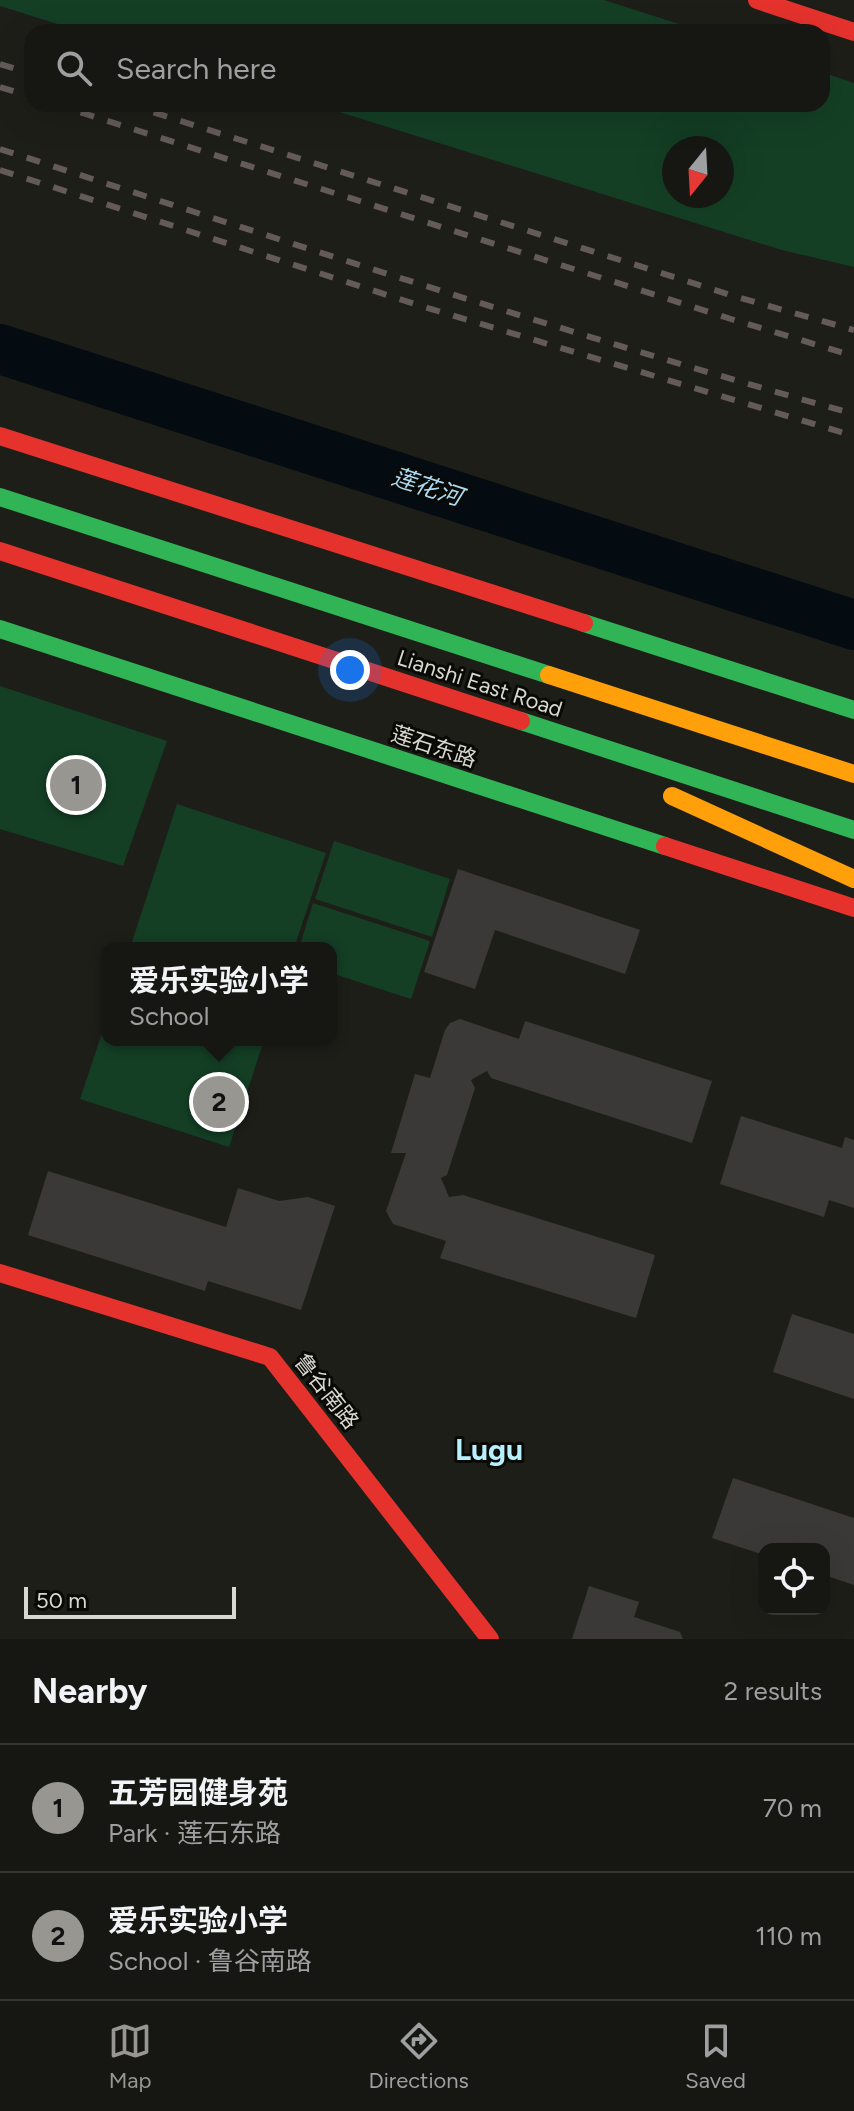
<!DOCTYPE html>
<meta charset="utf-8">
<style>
body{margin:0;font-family:Figtree,"Noto Sans SC",sans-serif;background:#1f1f1c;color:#f1f3f6}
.controls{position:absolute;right:24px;bottom:24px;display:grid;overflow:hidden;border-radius:16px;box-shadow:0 8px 32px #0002}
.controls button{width:72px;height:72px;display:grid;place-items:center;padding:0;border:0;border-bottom:2px solid #353533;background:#161613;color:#f1f3f6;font:40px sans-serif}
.compass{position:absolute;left:662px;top:136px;width:72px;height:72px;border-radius:50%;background:#161613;box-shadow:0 8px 32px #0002;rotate:198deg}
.scale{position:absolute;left:24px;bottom:20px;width:212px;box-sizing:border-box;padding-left:8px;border:4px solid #d8d7d0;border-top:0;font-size:22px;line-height:28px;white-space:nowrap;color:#d8d7d0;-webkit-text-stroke:6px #090906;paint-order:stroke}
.you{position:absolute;left:350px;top:670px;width:28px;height:28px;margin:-20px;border:6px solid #fff;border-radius:50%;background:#1a73e8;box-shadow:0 0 0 12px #1a73e833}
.badge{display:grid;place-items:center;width:52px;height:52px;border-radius:50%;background:#979690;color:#111;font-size:26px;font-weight:700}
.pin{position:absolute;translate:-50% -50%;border:4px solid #fff;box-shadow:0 2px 8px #0006}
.popup{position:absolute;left:101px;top:942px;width:236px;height:104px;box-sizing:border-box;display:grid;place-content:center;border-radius:16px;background:#161613;filter:drop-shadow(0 2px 6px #0005);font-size:26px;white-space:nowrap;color:#9e9fa0}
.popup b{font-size:30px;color:#f1f3f6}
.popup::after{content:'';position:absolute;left:50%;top:100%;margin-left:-16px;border:16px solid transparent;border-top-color:#161613}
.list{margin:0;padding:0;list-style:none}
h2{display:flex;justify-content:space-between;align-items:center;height:104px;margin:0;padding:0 32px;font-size:34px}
h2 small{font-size:26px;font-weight:400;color:#9e9fa0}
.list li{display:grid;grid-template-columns:52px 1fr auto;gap:24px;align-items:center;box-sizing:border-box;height:128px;padding:0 32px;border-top:2px solid #353533}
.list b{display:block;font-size:30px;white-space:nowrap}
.list p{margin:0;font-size:26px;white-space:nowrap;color:#9e9fa0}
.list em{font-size:26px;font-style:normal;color:#9e9fa0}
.icon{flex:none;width:44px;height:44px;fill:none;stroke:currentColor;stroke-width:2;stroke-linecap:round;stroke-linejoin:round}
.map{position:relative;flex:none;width:854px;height:1639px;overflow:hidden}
.search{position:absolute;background:#161613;box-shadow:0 8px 32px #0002;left:24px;right:24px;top:24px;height:88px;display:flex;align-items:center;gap:20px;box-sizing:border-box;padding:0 28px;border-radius:24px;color:#9e9fa0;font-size:30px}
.sheet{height:360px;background:#161613}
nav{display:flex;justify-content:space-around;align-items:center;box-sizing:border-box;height:112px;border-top:2px solid #353533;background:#161613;font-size:22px;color:#9e9fa0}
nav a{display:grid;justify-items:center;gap:4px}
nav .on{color:#979690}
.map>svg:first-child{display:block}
.green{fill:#143f25;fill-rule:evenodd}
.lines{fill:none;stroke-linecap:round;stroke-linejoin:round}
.river{stroke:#040c12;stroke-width:50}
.building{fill:#3a3937}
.fast{stroke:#30b455;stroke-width:18}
.slow{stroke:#ff9f0a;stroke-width:18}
.jam{stroke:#e5322d;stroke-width:18}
.rail{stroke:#645a5a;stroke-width:6;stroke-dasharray:14 14;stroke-linecap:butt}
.labels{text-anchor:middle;stroke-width:6;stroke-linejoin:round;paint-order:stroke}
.street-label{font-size:22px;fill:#d8d7d0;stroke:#090906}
.water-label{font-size:24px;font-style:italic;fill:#aad9f3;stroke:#090906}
.district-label{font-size:30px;font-weight:bold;fill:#b7effd;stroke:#090906}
</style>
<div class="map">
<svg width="854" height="1639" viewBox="0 0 854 1639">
<rect width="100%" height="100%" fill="#1e1e19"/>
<!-- green -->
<g class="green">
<polygon points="0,0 604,0 704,32 83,32 0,6"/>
<path d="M822,72L854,83V267L782,250L314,104H822ZM674,148H722V196H674Z"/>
<polygon points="0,686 167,741 123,866 0,829"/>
<polygon points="177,804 326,853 294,948 130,948"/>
<polygon points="334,841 450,879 432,937 315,899"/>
<polygon points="313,903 430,941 411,999 331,973 331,948 299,948"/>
<polygon points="107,1018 107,1040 264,1040 229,1147 80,1099"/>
</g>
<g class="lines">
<!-- river -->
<polyline class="river" points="0,349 854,625"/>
</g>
<!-- building -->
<g class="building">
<polygon points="458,869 640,930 625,974 495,930 475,989 424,972"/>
<polygon points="460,1019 519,1039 525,1021 712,1081 692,1143 491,1078 487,1071 471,1080 475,1088 447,1175 441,1178 449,1197 463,1195 655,1255 636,1318 440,1258 446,1241 393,1224 386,1211 406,1153 391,1153 415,1074 430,1078 445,1030 450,1023"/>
<polygon points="741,1116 842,1148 845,1137 854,1140 854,1208 829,1200 824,1217 720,1184"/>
<polygon points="48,1171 226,1227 238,1188 279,1201 308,1197 335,1206 301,1310 208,1281 205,1291 28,1235"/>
<polygon points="792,1314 854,1334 854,1399 773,1372"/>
<polygon points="733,1478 854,1518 854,1585 824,1575 824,1549 764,1549 764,1555 712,1538"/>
<polygon points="589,1586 639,1602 634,1617 680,1632 683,1639 572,1639"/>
</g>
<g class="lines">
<!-- fast -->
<g class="fast">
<polyline points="0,497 549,675"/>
<polyline points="584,623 854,710"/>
<polyline points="0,629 665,846"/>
<polyline points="521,721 854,830"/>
</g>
<!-- slow -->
<g class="slow">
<polyline points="549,675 854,774"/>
<polyline points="672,796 854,879"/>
</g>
<!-- jam -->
<g class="jam">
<polyline points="757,0 854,32"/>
<polyline points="0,436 584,623"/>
<polyline points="0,551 521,721"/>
<polyline points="665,846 854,908"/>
<polyline points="0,1273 270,1357 490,1639"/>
</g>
<!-- rail -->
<g class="rail">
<polyline points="0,64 32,74"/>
<polyline points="0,87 32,97"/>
<polyline points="54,104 731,319 854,356"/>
<polyline points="127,104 737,297 854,330"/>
<path d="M0,149C284,241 567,334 854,414"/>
<polyline points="0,170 418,305 854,436"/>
</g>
</g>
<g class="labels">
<!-- street labels -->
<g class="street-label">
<text transform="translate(480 683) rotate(18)" y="8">Lianshi East Road</text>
<text transform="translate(434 746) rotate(18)" y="8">莲石东路</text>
<text transform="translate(327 1391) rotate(52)" y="8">鲁谷南路</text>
</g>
<!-- water labels -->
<g class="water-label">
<text transform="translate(427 487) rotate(18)" y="8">莲花河</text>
</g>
<!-- district labels -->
<g class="district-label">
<text x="489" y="1460">Lugu</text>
</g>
</g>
</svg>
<div class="controls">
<button><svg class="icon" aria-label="locate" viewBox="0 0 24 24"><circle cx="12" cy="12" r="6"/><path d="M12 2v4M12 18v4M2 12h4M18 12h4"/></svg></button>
</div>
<svg class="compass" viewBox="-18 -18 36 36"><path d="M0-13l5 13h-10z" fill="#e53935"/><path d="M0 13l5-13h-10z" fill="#9e9fa0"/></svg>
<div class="scale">50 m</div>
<div class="you"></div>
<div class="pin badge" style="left:76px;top:785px">1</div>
<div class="pin badge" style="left:219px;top:1102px">2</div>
<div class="popup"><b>爱乐实验小学</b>School</div>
<div class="search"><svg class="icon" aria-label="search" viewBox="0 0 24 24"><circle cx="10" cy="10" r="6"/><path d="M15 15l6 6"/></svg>Search here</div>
</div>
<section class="sheet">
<h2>Nearby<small>2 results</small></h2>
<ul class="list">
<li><span class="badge">1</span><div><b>五芳园健身苑</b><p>Park · 莲石东路</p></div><em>70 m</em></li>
<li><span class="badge">2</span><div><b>爱乐实验小学</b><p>School · 鲁谷南路</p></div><em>110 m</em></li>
</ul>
</section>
<nav>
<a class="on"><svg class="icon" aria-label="map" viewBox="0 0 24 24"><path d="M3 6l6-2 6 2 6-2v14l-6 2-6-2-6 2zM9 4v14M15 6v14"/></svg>Map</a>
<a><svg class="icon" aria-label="directions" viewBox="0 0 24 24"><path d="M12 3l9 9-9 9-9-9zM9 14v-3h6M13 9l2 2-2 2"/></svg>Directions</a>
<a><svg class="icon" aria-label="saved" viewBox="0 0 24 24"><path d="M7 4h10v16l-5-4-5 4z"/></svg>Saved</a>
</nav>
